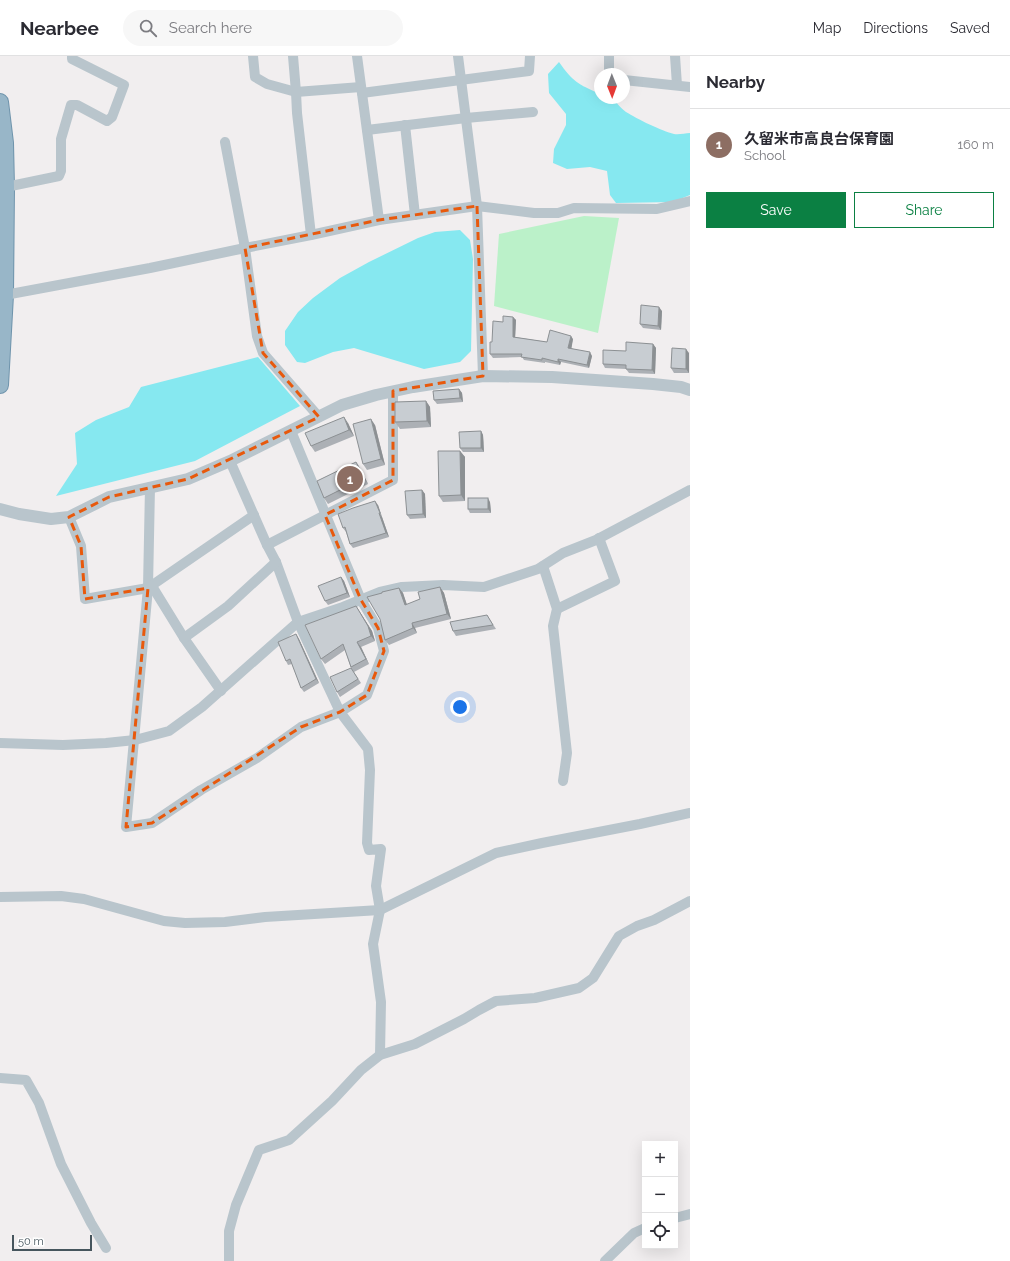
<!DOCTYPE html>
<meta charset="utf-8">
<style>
body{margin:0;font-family:Raleway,"Noto Sans JP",sans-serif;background:#f7f7f7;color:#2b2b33}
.controls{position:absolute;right:12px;bottom:12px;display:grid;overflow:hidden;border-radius:0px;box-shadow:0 4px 16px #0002}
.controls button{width:36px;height:36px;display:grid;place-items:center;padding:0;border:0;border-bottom:1px solid #e1e1e2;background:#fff;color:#2b2b33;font:20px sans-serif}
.compass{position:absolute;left:594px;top:12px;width:36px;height:36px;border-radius:50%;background:#fff;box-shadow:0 4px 16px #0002;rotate:179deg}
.scale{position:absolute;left:12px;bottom:10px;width:80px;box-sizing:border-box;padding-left:4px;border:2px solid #46555d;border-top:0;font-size:11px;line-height:14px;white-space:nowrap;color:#46555d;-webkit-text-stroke:3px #fff;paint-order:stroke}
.you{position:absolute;left:460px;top:651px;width:14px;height:14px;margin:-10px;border:3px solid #fff;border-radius:50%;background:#1a73e8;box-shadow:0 0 0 6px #1a73e833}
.badge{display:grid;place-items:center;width:26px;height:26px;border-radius:50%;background:#0b8043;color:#fff;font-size:13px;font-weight:700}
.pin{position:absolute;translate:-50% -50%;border:2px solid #fff;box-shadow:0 1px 4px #0006}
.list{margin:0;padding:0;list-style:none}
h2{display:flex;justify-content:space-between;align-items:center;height:52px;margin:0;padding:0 16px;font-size:17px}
h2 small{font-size:13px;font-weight:400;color:#7c7c81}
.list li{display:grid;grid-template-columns:26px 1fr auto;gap:12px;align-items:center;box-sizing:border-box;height:72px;padding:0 16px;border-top:1px solid #e1e1e2}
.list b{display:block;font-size:15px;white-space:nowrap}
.list p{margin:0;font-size:13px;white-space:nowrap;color:#7c7c81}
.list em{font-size:13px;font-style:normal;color:#7c7c81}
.actions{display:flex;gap:8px;padding:12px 16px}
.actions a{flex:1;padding:9px 0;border:1px solid #0b8043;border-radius:0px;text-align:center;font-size:14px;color:#0b8043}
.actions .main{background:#0b8043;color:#fff}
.icon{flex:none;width:22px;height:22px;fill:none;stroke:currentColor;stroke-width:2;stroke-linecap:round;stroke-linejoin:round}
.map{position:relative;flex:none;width:690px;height:1205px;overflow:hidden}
header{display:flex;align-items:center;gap:24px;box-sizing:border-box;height:56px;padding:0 20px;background:#fff;border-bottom:1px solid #e1e1e2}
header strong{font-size:19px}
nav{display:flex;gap:22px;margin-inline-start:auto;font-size:14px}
.search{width:280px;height:36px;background:#f7f7f7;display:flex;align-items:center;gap:10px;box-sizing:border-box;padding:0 14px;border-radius:22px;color:#7c7c81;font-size:15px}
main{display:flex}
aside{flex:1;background:#fff}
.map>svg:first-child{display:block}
.green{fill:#bbf1c9}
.water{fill:#86e8f0}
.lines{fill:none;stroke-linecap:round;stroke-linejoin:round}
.trunk-casing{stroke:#6f94ac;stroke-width:18}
.minor{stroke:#b9c5cc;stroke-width:10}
.tertiary{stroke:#b9c5cc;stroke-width:12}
.trunk{stroke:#98b6c8;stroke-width:16}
.wall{fill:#acb0b5}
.shaded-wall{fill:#8c9093}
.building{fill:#c8cdd2;stroke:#8c9093}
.marked{fill:none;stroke:#e8590c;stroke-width:3;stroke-dasharray:8 5;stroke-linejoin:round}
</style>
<header>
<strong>Nearbee</strong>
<div class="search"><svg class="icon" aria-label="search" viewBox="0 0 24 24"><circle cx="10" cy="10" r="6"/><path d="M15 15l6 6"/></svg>Search here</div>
<nav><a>Map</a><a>Directions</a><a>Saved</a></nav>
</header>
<main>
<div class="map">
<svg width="690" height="1205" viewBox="0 0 690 1205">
<rect width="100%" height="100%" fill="#f1eeef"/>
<!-- green -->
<polygon class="green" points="584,160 619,162 598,277 494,250 499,178"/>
<!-- water -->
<g class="water">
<path d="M559,6C573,26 578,28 600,38V42C618,42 614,47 626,56C637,63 662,75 674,78C679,79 685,77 690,77V139L673,146L616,147L610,139L607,115L590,111L567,113L553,107L554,93L566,69V58L549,37L548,18Z"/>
<polygon points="460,174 470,184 473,203 471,295 460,306 424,313 354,292 333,296 305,307 297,306 285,289 285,275 298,256 313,242 340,222 369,206 418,182 435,176"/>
<polygon points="258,301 300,350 195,405 56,440 77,408 75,377 96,364 129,351 141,331"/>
</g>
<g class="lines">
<!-- trunk casing -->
<g class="trunk-casing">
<polyline id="trunk" points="0,46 5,87 6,131 5,239 0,329"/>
</g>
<!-- minor -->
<g class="minor">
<polyline points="253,0 255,21 267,28 296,36 361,31"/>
<polyline points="293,0 296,36 297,57 311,179"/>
<polyline points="357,0 379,164"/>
<polyline points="458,0 477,150 483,320"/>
<polyline points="675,0 677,29"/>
<polyline points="609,18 609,0"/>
<polyline points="624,24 690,31"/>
<polyline points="362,37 529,15 530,0"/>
<polyline points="405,69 415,159"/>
<polyline points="367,74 466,62 533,56"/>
<polyline points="225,86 245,192 257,280 263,297 319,361"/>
<polyline points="6,131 59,120 61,115 61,83 71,49 77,49 107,65 112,61 124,29 72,3 72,0"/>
<polyline points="5,239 150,212 245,192 311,179 379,164 477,150 534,157 558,157 574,152 657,153 690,145"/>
<polyline points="230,405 267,489 276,506 298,566 340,656 368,693 370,714 367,787 369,794 381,793 376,830 380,854 373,888 381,946 380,999"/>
<polyline points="150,431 148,532 126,771 152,767 201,734 257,702 301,671 340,656 367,639 384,595 378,572 361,544 291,375"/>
<polyline points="69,461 81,490 85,543 148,532 254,459"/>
<polyline points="267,489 393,424 393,335"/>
<polyline points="543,510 557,553 553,570 567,697 563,725"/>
<polyline points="152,530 184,582 221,635"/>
<polyline points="557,553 615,525 599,482"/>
<polyline points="184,582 228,550 276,506"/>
<polyline points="0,687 63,689 106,687 135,684 169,675 202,651 298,566 343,551 380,536 402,531 443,529 484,531 538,513 563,497 596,484 690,434"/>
<polyline points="0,841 61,840 84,843 164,865 185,867 225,866 265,861 380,854 496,797 542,787 640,768 690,757"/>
<polyline points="0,1022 26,1024 39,1047 61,1108 91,1167 106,1192"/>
<polyline points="675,1162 690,1158"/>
<polyline points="229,1205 229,1175 236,1149 259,1094 289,1084 332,1045 361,1014 380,999 415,988 464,963 479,954 496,945 535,942 579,932 593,922 619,880 637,870 654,864 690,845"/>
<polyline points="605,1205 634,1177 645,1172"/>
</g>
<!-- tertiary -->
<polyline class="tertiary" points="0,453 19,458 51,463 69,461 109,441 188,423 230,405 342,349 376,339 413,331 483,320 552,321 653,328 681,331 690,334"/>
<!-- trunk -->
<use href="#trunk" class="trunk"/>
</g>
<!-- wall -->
<g class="wall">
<polygon points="662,255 661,274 643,272 640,268"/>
<polygon points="513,261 516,264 515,281 547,286 573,283 571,292 592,300 589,312 561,306 560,309 545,306 545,307 524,304 522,301 493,302 490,298 503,266"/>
<polygon points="653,288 656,292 655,318 629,317 626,313 605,312 603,308 626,295"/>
<polygon points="689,297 689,317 674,317 671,312"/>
<polygon points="459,333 462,337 463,346 437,348 434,344"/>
<polygon points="426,345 430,351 431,371 400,373 395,366"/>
<polygon points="348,367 354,380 315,396 311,390"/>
<polygon points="375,369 385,409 367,414 363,408"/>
<polygon points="481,375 483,379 484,396 463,396 460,392"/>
<polygon points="460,395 465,401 465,445 443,446 439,440"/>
<polygon points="360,412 368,428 328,448 324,442"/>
<polygon points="422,434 425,438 426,462 410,463 407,459"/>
<polygon points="490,446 491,457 470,457 468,453"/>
<polygon points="378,449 382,461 389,481 353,492 350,488 346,476 343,472"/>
<polygon points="341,521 344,525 350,541 328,549 325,545"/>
<polygon points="440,531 444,537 451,563 415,572 417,577 389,589 385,584 399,532 403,537 407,549 420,543"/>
<polygon points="356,550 372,575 375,585 361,591 369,608 354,616 361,627 340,641 337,636 351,612 345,594 325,608 321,603"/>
<polygon points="487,559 496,573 456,580 453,575"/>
<polygon points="296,578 299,583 319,627 304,636 301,632 292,608 288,609 286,605"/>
</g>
<!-- shaded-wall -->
<g class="shaded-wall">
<polygon points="659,251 662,255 661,274 658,270"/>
<polygon points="513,261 516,264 515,284 513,281"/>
<polygon points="571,280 573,283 571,295 568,292"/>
<polygon points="653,288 656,292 655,318 652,314"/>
<polygon points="686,293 689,297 689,317 686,313"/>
<polygon points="590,296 592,300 589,312 587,309"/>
<polygon points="558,303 561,306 560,309 558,306"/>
<polygon points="459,333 462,337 463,346 460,342"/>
<polygon points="426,345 430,351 431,371 427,365"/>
<polygon points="344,361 348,367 354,380 349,374"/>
<polygon points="371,363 375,369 385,409 381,403"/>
<polygon points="481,375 483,379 484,396 481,392"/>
<polygon points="460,395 465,401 465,445 461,439"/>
<polygon points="356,406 360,412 368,428 364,422"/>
<polygon points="422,434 425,438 426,462 423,458"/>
<polygon points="488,442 490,446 491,457 488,453"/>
<polygon points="375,445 378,449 382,461 380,457"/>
<polygon points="379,457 382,461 389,481 386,477"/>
<polygon points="341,521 344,525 350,541 347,537"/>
<polygon points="440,531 444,537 451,563 447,558"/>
<polygon points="399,532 403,537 409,555 405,549"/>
<polygon points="356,550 372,575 375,585 371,580"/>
<polygon points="412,567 415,572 417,577 413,572"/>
<polygon points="296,578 299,583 319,627 316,623"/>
<polygon points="357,586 361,591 369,608 366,603"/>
</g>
<!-- building -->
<g class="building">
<polygon points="641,249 659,251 658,270 640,268"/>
<polygon points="503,260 513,261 513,281 547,286 550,274 571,280 568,292 590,296 587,309 558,303 558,306 542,302 542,304 521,301 522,298 490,298 490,286 492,286 493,265 503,266"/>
<polygon points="626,286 653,288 652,314 626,313 626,309 603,308 603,294 626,295"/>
<polygon points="672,292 686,293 686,313 671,312"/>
<polygon points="459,333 460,342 434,344 433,335"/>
<polygon points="426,345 427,365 395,366 395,346"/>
<polygon points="344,361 349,374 311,390 305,377"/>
<polygon points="371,363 381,403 363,408 353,368"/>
<polygon points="481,375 481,392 460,392 459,376"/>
<polygon points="438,395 460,395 461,439 439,440"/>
<polygon points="356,406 364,422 324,442 317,425"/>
<polygon points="422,434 423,458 407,459 405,435"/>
<rect x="468" y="442" width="20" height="11"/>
<polygon points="375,445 380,457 379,457 386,477 350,488 345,471 343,472 338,458 353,452"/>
<polygon points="341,521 347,537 325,545 318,530"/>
<polygon points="440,531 447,558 412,567 413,572 385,584 380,563 367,541 382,537 382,536 399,532 405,549 420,543 418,536"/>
<polygon points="356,550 368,570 371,580 357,586 366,603 351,611 343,588 321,603 305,569"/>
<polygon points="487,559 493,569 453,575 450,566"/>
<polygon points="296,578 316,623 301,632 290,603 286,605 278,586"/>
<polygon points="351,612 358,623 337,636 330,621"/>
</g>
<!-- marked area -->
<path class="marked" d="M477,150L483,320L393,335V424L325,459L361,544L378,572L384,595L367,639L340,656L301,671L152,767L126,771L148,532L85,543L81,490L69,461L109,441L188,423L319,361L263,297L245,192L379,164Z"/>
</svg>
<div class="controls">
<button>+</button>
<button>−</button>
<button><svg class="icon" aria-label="locate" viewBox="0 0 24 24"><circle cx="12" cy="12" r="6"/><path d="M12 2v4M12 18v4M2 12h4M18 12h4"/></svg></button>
</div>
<svg class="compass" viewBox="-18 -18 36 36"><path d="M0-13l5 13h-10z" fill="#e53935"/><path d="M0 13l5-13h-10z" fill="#7c7c81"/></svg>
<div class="scale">50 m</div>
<div class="you"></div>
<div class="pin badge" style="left:350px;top:423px;background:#8d6e63">1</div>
</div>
<aside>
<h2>Nearby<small></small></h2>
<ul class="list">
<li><span class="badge" style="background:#8d6e63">1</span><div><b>久留米市高良台保育園</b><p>School</p></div><em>160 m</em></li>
</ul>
<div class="actions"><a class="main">Save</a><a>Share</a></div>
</aside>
</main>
